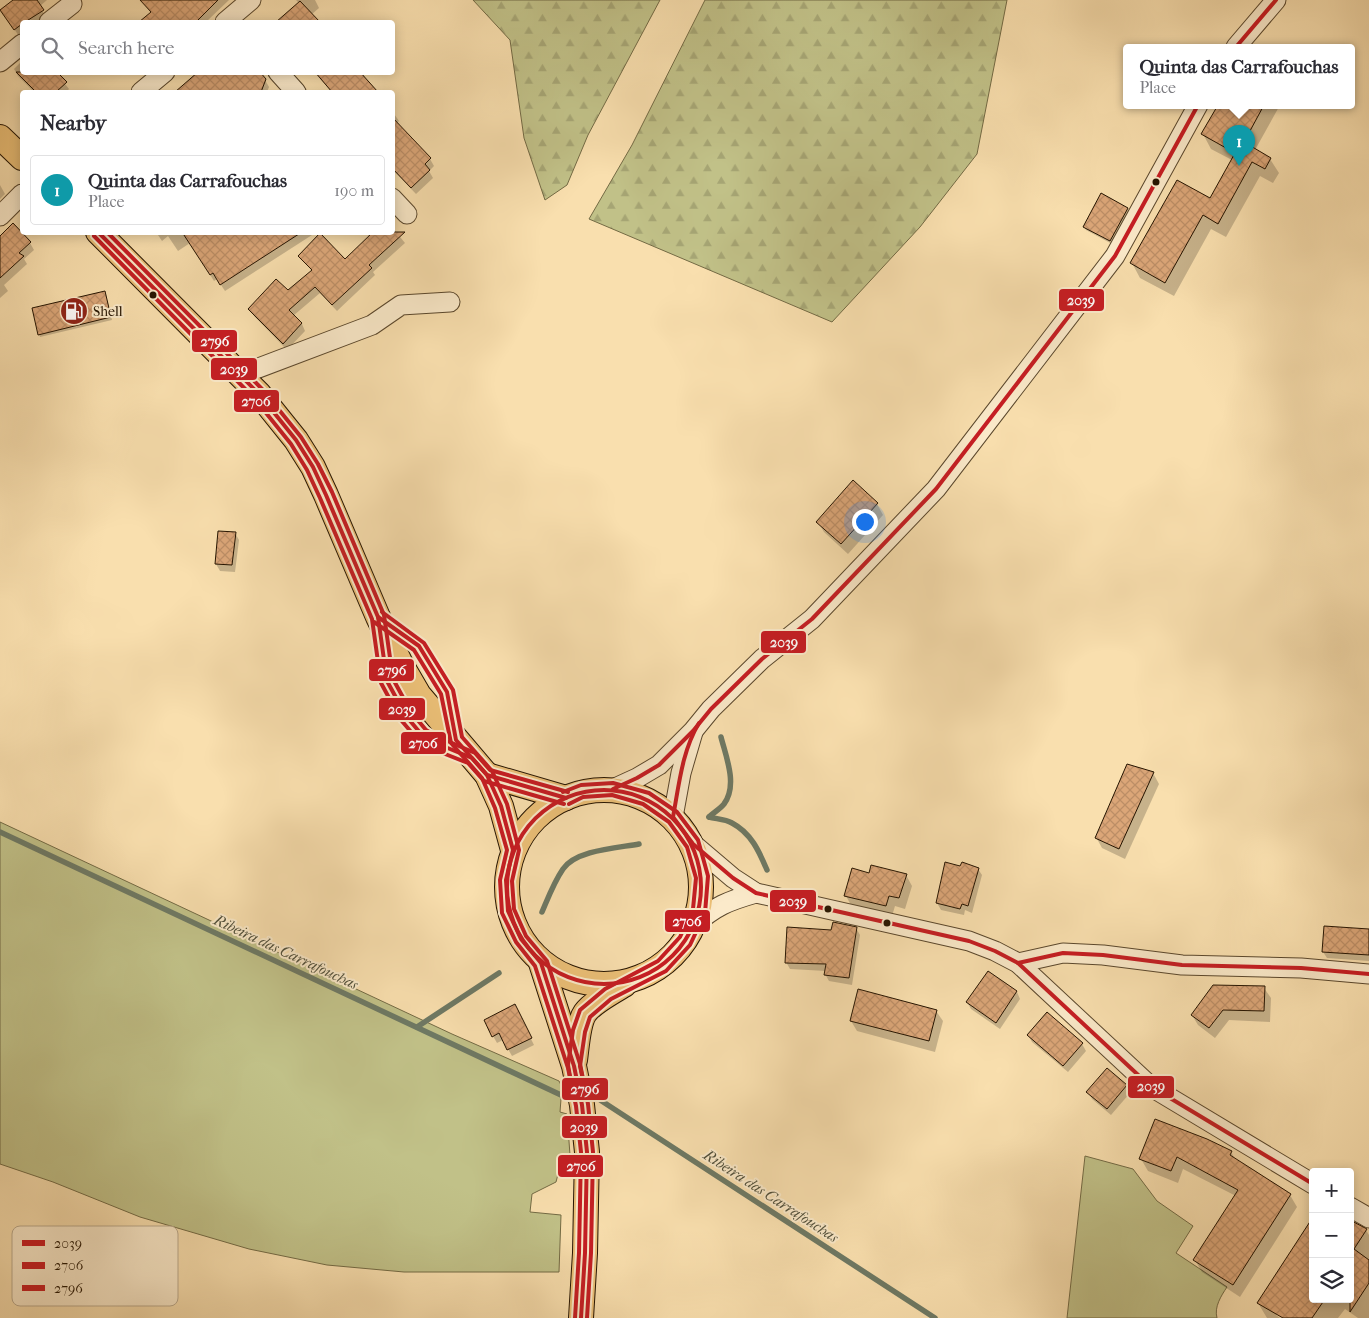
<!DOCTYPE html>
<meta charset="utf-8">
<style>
body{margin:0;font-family:"IM FELL French Canon",serif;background:#f2f2f3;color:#2b2b33}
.controls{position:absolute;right:15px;bottom:15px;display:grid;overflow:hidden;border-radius:5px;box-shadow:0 2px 12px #0003}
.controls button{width:45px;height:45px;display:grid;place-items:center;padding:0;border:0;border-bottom:1px solid #e1e1e2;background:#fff;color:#2b2b33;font:25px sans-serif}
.you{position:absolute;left:864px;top:521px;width:18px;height:18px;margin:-12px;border:4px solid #fff;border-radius:50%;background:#1a73e8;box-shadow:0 0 0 8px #1a73e833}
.badge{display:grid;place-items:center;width:32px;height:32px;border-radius:50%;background:#db2777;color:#fff;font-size:16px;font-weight:700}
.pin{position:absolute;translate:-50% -41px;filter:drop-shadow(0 1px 2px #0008)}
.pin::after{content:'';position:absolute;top:26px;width:18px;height:15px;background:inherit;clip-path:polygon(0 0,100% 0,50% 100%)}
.popup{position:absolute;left:1123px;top:44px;width:232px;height:65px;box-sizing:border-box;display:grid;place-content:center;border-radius:5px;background:#fff;filter:drop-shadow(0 1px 4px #0005);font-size:16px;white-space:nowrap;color:#7c7c81}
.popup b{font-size:19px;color:#2b2b33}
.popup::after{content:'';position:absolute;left:50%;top:100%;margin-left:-10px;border:10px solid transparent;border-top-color:#fff}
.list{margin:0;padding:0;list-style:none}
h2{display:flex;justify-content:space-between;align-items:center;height:65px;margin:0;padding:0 20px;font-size:21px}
h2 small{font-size:16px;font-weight:400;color:#7c7c81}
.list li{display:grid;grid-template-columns:32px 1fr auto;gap:15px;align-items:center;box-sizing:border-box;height:70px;margin:0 10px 10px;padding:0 10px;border:1px solid #e1e1e2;border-radius:5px}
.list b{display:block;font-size:19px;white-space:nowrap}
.list p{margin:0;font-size:16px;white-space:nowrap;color:#7c7c81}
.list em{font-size:16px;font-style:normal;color:#7c7c81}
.icon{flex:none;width:28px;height:28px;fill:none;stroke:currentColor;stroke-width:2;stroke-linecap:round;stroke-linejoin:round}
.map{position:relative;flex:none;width:1369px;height:1318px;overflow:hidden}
.search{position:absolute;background:#fff;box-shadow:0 2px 12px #0003;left:20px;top:20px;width:375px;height:55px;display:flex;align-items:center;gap:12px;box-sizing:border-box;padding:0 18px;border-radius:5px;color:#7c7c81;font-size:19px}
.panel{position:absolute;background:#fff;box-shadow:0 2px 12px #0003;left:20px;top:90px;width:375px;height:145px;border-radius:5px}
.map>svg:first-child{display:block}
.grass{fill:#c1c188;stroke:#736a44}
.forest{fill:url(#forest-firs);stroke:#736a44}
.shadow{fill:#0003}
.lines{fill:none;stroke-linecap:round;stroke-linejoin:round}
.stream{stroke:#6e7964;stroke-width:5.5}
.building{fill:url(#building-cross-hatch);stroke:#251400}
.minor-casing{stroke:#5a472c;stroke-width:21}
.major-casing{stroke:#251400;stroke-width:26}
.minor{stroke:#fbeaca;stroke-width:19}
.major{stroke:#ecc077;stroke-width:24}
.bus-1-casing{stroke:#fbeaca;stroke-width:8}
.bus-2-casing{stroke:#fbeaca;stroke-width:8}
.bus-3-casing{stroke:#fbeaca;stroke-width:8}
.bus-1{stroke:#c61d23;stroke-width:4}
.bus-2{stroke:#c61d23;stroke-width:4}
.bus-3{stroke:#c61d23;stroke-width:4}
.bus-dot{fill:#251400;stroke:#fbeaca;stroke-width:2}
.labels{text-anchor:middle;stroke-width:4;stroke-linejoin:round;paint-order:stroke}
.poi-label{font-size:14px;fill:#251400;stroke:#fbeaca;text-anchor:start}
.water-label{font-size:15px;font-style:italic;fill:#504f3a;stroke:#fbeaca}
.key{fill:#fbeaca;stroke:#bbaa8d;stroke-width:1}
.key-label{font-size:14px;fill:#251400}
.line-badge{stroke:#fbeaca;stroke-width:2}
.badge-label{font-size:14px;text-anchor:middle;font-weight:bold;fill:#fff}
</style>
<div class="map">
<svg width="1369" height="1318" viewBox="0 0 1369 1318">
<defs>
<pattern id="forest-firs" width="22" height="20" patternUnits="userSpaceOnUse" patternTransform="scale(1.25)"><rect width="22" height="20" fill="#c1c188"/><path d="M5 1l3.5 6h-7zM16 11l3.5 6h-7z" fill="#a6a574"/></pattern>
<pattern id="building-cross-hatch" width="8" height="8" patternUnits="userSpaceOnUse" patternTransform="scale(1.25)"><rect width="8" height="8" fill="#dba678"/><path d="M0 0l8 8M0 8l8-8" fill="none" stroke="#bc8e66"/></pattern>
</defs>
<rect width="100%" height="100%" fill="#f9dfae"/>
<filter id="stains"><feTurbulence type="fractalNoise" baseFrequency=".004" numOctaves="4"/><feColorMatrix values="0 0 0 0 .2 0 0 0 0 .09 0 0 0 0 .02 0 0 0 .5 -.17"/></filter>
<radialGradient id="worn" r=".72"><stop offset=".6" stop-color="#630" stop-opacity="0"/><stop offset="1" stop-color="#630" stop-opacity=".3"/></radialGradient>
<!-- grass -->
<g class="grass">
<polygon points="0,822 452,1034 559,1081 564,1091 561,1099 560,1112 567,1114 570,1155 562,1159 556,1182 532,1194 530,1212 561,1215 559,1272 404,1272 327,1265 249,1249 140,1217 53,1182 0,1164"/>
<path d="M1085,1156L1133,1169L1157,1201L1193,1226L1176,1253L1227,1287C1221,1296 1214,1307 1217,1318H1067Z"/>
</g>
<!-- forest -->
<g class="forest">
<polygon points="473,0 660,0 588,135 567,185 545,200 524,138 510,40"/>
<polygon points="705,0 1007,0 977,154 920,227 832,322 589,219 632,145"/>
</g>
<!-- shadow -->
<g class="shadow">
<polygon points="16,0 47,0 40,6 44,14 44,19 39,22 22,22 22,34 19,36 5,16"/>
<polygon points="145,0 229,0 206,22 141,22 151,13 143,2"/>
<polygon points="296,0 315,0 319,8 311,15 318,22 278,22 299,3"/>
<polygon points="22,61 22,72 63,72 59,76 69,89 66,92 34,92 18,76 14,69"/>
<polygon points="314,72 362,72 366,79 365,80 376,92 332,92"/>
<polygon points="198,74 265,80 269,87 267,92 176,92"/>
<polygon points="1219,105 1280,105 1255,150 1270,159 1279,173 1273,183 1260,176 1226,237 1211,229 1174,296 1140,278 1132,263 1210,200 1232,160 1211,149 1203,134"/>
<polygon points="392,111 399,121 397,123 430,159 434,166 429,171 433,178 416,194 392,169"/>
<polygon points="0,185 5,194 0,199"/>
<polygon points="1128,208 1129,212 1112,244 1086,230 1084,227"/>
<polygon points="13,225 30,243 34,250 24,259 27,264 4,285 8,291 0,298 0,237"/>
<polygon points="392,227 405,243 373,272 375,275 337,311 320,293 293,316 302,324 305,331 287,350 254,316 250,309 288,292 312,271 300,256 345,261 370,237 365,232 392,232"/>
<polygon points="156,232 311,232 312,235 225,291 217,279 214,281 190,243 178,251 168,236 162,241"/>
<polygon points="106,295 112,320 40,337 39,334"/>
<polygon points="853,482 877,504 883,515 848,554 824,532 818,522"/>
<polygon points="235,533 239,540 235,572 220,571 216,564"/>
<polygon points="1153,773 1159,784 1125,859 1102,848 1096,837"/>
<polygon points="961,867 978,869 982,875 972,913 965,910 964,915 941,910 937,903"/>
<polygon points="870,874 906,875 912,886 905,909 895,906 892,916 852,907 846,896"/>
<polygon points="856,928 860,935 852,985 829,981 825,974 826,971 790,969 786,962 832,931"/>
<polygon points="1369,930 1369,961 1327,958 1323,952"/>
<polygon points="988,973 1017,992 1020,999 1000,1029 971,1009 967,1002"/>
<polygon points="1264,988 1271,998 1270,1022 1229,1020 1215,1038 1198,1025 1192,1015"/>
<polygon points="936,1011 943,1021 935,1052 857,1031 851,1021"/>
<polygon points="518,1013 534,1045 512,1056 503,1040 497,1043 493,1036"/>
<polygon points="1047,1013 1082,1044 1086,1051 1068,1072 1032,1042 1028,1035"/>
<polygon points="1126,1086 1130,1093 1111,1115 1092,1099 1088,1092"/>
<polygon points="1231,1152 1235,1159 1290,1195 1297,1207 1240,1297 1202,1272 1195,1260 1236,1196 1183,1169 1178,1183 1148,1171 1141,1159"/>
<polygon points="1350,1221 1366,1230 1369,1235 1369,1318 1358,1318 1345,1309 1338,1318 1285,1318 1276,1312 1276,1315 1280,1318 1267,1318 1258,1303 1313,1299 1350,1299"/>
</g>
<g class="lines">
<!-- stream -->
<g class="stream">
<path d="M709,817C713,813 720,809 724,804C738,785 726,757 721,737"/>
<path d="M709,817C716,819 725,819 732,823C751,833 759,851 767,870"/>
<polyline points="0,832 561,1095"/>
<path d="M542,912C548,898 554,882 563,869C576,850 617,848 639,844"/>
<polyline points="417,1027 499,973"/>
<polyline points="594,1096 935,1318"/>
</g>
</g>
<!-- building -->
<g class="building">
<polygon points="13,0 37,0 44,10 25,22 22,22 22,24 14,30 0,10"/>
<polygon points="140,0 218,0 196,22 139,22 151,12"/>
<polygon points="300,1 320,22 276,22"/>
<polygon points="16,72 57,72 67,82 56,92 36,92"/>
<polygon points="198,72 260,72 266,79 261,92 175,92"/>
<polygon points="315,72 360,72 378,92 332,92"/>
<polygon points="1218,105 1264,105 1244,142 1271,158 1265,169 1252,162 1218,224 1203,215 1165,283 1130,263 1177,180 1210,198 1235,153 1201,134"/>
<polygon points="392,117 431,158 425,164 430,170 411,188 392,168"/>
<polygon points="1101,193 1128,208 1110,241 1083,227"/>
<polygon points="13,223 31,242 19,253 24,256 0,278 0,236"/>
<polygon points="182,232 302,232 220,285 213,273 210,275"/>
<polygon points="373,232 405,232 369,265 372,268 332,305 315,287 289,310 302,323 283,344 248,309 276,279 288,290 312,270 298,256 320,233 345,259"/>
<polygon points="105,291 111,317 38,335 32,308"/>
<polygon points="853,480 878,503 841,544 816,522"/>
<polygon points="218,531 236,532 232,565 215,564"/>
<polygon points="1127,764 1154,772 1119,849 1095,838"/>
<polygon points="945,862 960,866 962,862 979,868 968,906 962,904 960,909 936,903"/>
<polygon points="871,865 907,874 899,898 889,896 886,906 844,896 852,868 869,873"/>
<polygon points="833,922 857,927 849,978 824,975 826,964 785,963 787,927 831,930"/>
<polygon points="1324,926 1369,929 1369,955 1322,952"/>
<polygon points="988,971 1017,991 996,1023 966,1002"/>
<polygon points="1213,985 1265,986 1264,1011 1223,1010 1209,1028 1191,1015"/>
<polygon points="858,989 937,1010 929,1041 850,1021"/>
<polygon points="515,1004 532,1038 507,1050 499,1033 492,1037 484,1020"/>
<polygon points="1047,1012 1083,1043 1063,1066 1027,1035"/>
<polygon points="1107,1068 1127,1085 1107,1109 1086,1092"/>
<polygon points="1155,1119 1207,1139 1232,1151 1230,1155 1291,1194 1233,1285 1193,1260 1238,1190 1177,1157 1171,1171 1139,1159"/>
<polygon points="1313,1217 1313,1299 1325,1299 1312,1318 1283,1318 1257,1303"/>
<polygon points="1350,1220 1367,1229 1354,1249 1369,1260 1369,1283 1350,1312"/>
</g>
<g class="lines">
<!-- minor casing -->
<g class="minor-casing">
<g id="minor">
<polyline points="49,22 72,4"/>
<polyline points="225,22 251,0"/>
<polyline points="1236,47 1276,0"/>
<polyline points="0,62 22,44"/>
<polyline points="278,72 296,92"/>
<polyline points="141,92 165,72"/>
<polyline points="392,198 407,214"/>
<polyline points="0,216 22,194"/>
<polyline points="240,375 372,325 401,305 450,302"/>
<polyline points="613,789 637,778 659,765 693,731 711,709 762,659 812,619 936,489 1115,256 1198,105"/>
<polyline points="673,817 681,773 693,732"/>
<polyline points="693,844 733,878 756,893 969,941 995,951 1018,963 1150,1086 1313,1184"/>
<path d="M693,926C715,906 728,901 756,893"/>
<polyline points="1018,963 1063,953 1103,955 1182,965 1301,968 1369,974"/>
<polyline points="1350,1207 1369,1218"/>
</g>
</g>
<!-- major casing -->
<g class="major-casing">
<g id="major">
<polyline points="0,137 22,158"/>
<polyline points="98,232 259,394 296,440 313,467 326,495 378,617 401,664 419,695 487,775 501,806 513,850"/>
<polyline points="487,775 566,798"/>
<circle cx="604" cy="887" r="97"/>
<polyline points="541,963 574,1066 582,1105 587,1152 585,1253 581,1318"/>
<path d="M575,1060C577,1047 578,1023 585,1013C592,1003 614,991 624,985"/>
</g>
</g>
<!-- minor -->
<use href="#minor" class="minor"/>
<!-- major -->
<use href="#major" class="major"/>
<!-- bus-1 casing -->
<g class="bus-1-casing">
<g id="bus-1">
<polyline points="1236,47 1276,0"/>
<polyline points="98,232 259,394 296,440 313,467 326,495 378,617 387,681 406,716 422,735 433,742 472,758 487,775 566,798"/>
<polyline points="378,617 419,646 447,692 456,740 487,775 501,806 513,850 506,880 508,911 521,939 541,963 574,1066 582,1105 587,1152 585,1253 581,1318"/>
<polyline points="613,789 637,778 659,765 693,731 711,709 762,659 812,619 936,489 1115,256 1198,105"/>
<circle cx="604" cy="887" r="97"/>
<path d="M673,817C679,785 682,751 699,723"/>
<polyline points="673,817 693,844 733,878 756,893 969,941 995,951 1018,963 1150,1086 1313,1184"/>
<polyline points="1018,963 1063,953 1103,955 1182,965 1301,968 1369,974"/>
</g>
</g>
<!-- bus-2 casing -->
<g class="bus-2-casing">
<g id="bus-2">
<polyline points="94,236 254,398 291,444 307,470 320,498 372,619 381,683 401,720 418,740 430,748 468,763 484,781 564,804"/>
<polyline points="374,622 414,650 441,694 451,743 482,778 495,808 507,850 500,880 502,913 516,942 535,966 568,1068 576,1106 581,1152 579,1253 575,1318"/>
<polyline points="569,804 583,797 612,795 643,804 669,822 687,847 696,878 693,909 680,937 658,961 605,989 580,1010 573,1030 568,1065 571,1082"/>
</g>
</g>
<!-- bus-3 casing -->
<g class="bus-3-casing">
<g id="bus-3">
<polyline points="107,232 263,390 301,437 318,464 332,492 384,615 393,679 411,712 426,730 436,736 475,753 490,770 568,792"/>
<polyline points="382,612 424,643 453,690 462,737 492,771 507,804 519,850 512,881 514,909 526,936 547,961 580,1064 588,1104 593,1152 591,1253 587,1318"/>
<polyline points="563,792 581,785 613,783 649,793 677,812 698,840 708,876 705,913 690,945 666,971 611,999 590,1017 585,1032 580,1066 583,1080"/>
</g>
</g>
<!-- bus-1 -->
<use href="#bus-1" class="bus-1"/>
<!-- bus-2 -->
<use href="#bus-2" class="bus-2"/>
<!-- bus-3 -->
<use href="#bus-3" class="bus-3"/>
</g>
<!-- icons -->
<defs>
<g id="fuel-disc" transform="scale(1.4375)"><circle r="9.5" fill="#8f2418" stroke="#fbeaca"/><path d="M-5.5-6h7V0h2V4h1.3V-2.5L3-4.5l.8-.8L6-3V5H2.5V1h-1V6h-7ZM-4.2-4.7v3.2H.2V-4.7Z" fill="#fff"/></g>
</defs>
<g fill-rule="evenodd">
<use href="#fuel-disc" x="74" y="311"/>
</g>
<!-- markers -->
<g class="bus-dot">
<circle cx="1156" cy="182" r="4.5"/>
<circle cx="153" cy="295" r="4.5"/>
<circle cx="828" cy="909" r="4.5"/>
<circle cx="887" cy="923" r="4.5"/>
</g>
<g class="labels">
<!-- poi labels -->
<g class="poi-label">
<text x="93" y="316">Shell</text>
</g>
<!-- water labels -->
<g class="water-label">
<text transform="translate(286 952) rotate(25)" y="5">Ribeira das Carrafouchas</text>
<text transform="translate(771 1196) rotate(33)" y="5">Ribeira das Carrafouchas</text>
</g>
</g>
<!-- legend -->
<rect x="12" y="1226" width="166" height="80" rx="8" class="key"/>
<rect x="22" y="1240" width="23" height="6" fill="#c61d23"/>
<rect x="22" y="1262" width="23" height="7" fill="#c61d23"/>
<rect x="22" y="1285" width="23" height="6" fill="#c61d23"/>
<g class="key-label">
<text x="54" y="1248">2039</text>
<text x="54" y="1270">2706</text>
<text x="54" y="1293">2796</text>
</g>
<g class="line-badge">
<rect x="1058" y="288" width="47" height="24" rx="5" fill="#c61d23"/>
<rect x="191" y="329" width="47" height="24" rx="5" fill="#c61d23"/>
<rect x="210" y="357" width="48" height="24" rx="5" fill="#c61d23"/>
<rect x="233" y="389" width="47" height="24" rx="5" fill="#c61d23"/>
<rect x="760" y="630" width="47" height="24" rx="5" fill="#c61d23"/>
<rect x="368" y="658" width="47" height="24" rx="5" fill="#c61d23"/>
<rect x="378" y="697" width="48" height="24" rx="5" fill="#c61d23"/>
<rect x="400" y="731" width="47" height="24" rx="5" fill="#c61d23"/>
<rect x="769" y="889" width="48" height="24" rx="5" fill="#c61d23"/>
<rect x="664" y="909" width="47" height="24" rx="5" fill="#c61d23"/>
<rect x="1127" y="1075" width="48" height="24" rx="5" fill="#c61d23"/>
<rect x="561" y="1077" width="48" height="24" rx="5" fill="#c61d23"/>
<rect x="561" y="1115" width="47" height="24" rx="5" fill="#c61d23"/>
<rect x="557" y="1154" width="47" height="24" rx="5" fill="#c61d23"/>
</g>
<g class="badge-label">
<text x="1081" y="305">2039</text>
<text x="215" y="346">2796</text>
<text x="234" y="374">2039</text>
<text x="256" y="406">2706</text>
<text x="784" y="647">2039</text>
<text x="392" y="675">2796</text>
<text x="402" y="714">2039</text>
<text x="423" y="748">2706</text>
<text x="793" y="906">2039</text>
<text x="687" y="926">2706</text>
<text x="1151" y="1091">2039</text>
<text x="585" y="1094">2796</text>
<text x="584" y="1132">2039</text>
<text x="581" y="1171">2706</text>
</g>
<rect width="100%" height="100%" filter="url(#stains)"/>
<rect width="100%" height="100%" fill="url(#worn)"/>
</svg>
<div class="controls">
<button>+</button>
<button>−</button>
<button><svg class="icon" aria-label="layers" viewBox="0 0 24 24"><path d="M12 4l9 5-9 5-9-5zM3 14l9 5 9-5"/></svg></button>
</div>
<div class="you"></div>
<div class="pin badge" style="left:1239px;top:166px;background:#0f9aa8">1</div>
<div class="popup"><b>Quinta das Carrafouchas</b>Place</div>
<div class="search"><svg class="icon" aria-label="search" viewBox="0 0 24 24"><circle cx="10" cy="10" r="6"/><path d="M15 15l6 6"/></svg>Search here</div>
<section class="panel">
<h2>Nearby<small></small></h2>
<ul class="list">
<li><span class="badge" style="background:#0f9aa8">1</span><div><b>Quinta das Carrafouchas</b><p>Place</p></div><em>190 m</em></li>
</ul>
</section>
</div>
